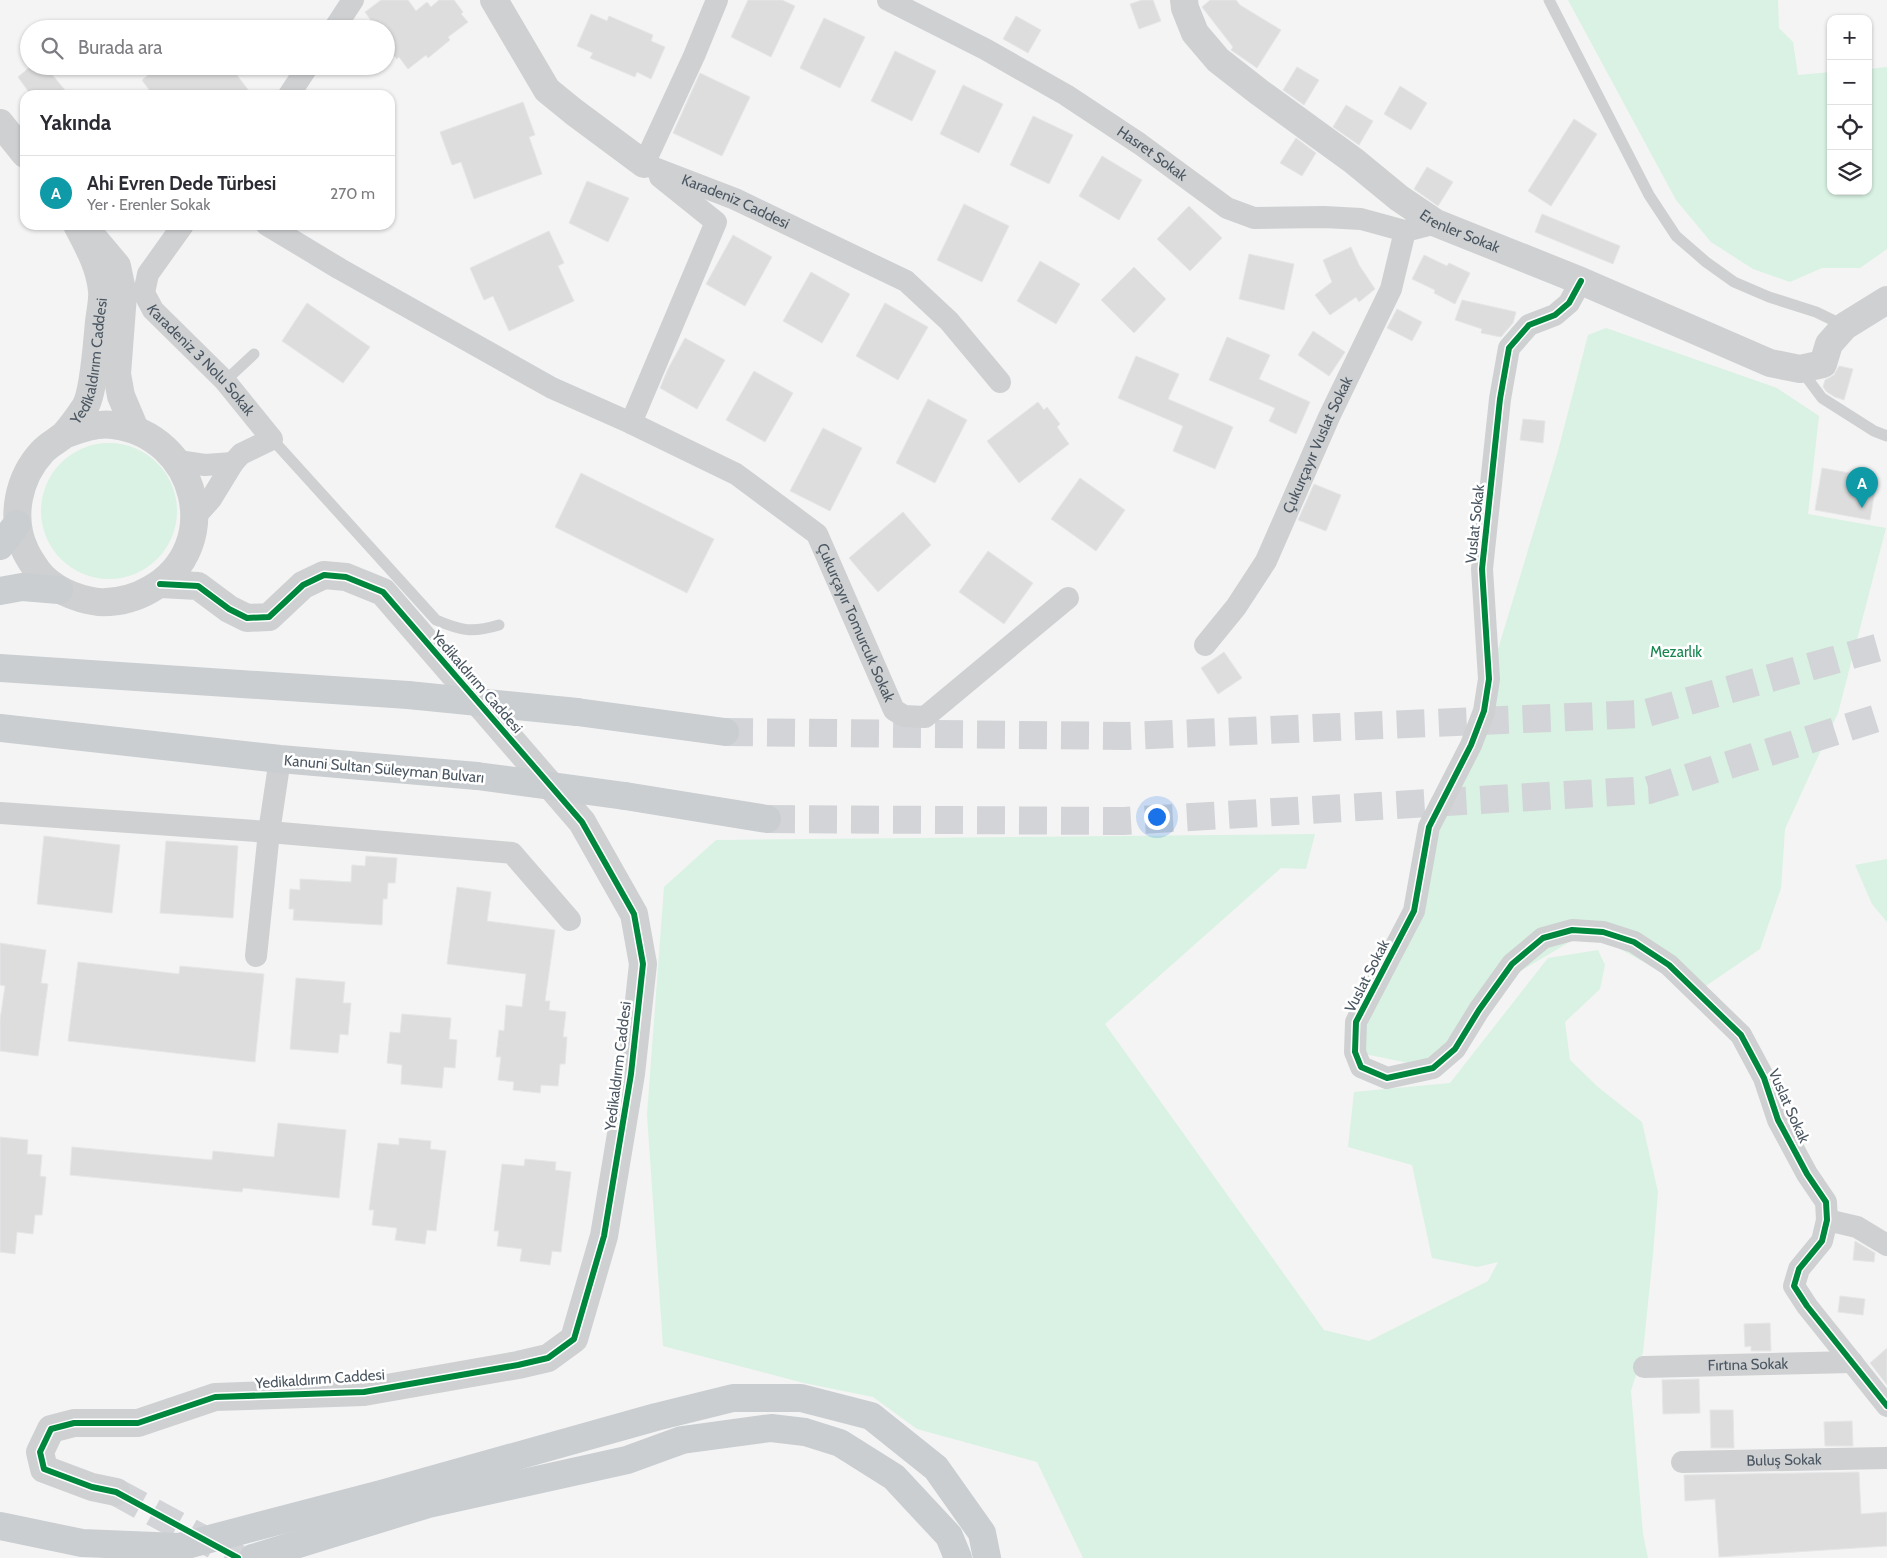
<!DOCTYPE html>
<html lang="tr">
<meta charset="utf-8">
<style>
body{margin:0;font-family:Cabin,sans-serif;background:#f7f7f7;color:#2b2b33}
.controls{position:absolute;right:15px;top:15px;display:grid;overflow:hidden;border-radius:10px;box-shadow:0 1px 4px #0004}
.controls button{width:45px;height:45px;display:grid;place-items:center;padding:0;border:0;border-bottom:1px solid #e1e1e2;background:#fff;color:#2b2b33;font:25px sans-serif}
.you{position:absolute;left:1156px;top:816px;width:18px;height:18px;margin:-12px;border:4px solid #fff;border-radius:50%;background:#1a73e8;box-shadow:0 0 0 8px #1a73e833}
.badge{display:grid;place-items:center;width:32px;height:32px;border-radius:50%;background:#868d94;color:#fff;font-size:16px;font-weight:700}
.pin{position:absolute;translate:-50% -41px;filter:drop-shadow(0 1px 2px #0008)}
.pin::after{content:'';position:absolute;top:26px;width:18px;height:15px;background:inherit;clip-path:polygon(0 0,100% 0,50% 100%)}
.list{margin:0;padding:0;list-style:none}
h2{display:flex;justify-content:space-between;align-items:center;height:65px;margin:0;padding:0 20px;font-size:21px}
h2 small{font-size:16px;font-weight:400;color:#7c7c81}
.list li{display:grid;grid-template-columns:32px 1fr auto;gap:15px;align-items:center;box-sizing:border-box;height:75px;padding:0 20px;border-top:1px solid #e1e1e2}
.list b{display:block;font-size:19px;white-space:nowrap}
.list p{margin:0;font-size:16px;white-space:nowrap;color:#7c7c81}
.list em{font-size:16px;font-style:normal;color:#7c7c81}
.icon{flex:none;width:28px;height:28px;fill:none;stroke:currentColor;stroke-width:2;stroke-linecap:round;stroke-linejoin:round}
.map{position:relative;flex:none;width:1887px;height:1558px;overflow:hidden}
.search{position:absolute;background:#fff;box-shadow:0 1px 4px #0004;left:20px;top:20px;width:375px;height:55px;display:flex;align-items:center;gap:12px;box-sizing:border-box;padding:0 18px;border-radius:28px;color:#7c7c81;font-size:19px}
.panel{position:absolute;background:#fff;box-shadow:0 1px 4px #0004;left:20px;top:90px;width:375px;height:140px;border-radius:15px}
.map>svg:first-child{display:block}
.green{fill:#d9f2e3}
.building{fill:#ddddde;stroke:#e5e6e7}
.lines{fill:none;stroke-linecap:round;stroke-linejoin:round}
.tertiary-tunnel{stroke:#d2d4d7;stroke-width:28;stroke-dasharray:28 14;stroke-linecap:butt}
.primary-tunnel{stroke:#d2d4d7;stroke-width:28;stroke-dasharray:28 14;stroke-linecap:butt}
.service{stroke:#ced0d2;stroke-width:11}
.minor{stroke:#ced0d2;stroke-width:22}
.tertiary{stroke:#ced0d2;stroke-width:28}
.primary{stroke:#caced1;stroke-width:28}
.primary-bridge{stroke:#caced1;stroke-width:28}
.cycleway-casing{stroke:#fff;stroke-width:9}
.cycleway{stroke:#00873e;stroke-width:6}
.labels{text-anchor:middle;stroke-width:5;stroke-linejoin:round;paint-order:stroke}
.street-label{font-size:15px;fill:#4a5661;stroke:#fff}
.park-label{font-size:15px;fill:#17864f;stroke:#fff}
</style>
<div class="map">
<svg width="1887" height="1558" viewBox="0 0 1887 1558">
<rect width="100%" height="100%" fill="#f4f4f4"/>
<!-- green -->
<g class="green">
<polygon points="1568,0 1778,0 1779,28 1793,42 1798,75 1831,72 1831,191 1868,191 1868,69 1887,67 1887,249 1860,268 1822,268 1790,282 1753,269 1711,242 1676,200"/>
<polygon points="1606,328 1777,388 1819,416 1808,514 1886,528 1838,713 1785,829 1781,888 1760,949 1697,992 1588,931 1497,985 1433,1068 1355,1052 1414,911 1489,679 1558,451 1588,335"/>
<circle cx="109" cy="511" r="68"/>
<polygon points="1315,834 1306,869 1281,868 1105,1024 1324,1330 1369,1341 1488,1281 1498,1262 1477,1267 1432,1258 1412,1165 1348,1147 1354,1092 1450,1083 1548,958 1598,950 1605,965 1600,989 1565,1022 1570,1060 1598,1087 1642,1122 1658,1192 1653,1254 1643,1352 1631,1391 1643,1534 1648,1558 1083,1558 1037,1462 917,1429 873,1397 804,1383 663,1346 647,1115 664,887 716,840"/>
<polygon points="1887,859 1887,922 1872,904 1855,865"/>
</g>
<!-- building -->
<g class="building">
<polygon points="381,0 408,0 416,11 427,2 431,7 439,0 454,0 463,12 461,14 468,22 448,37 450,40 428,58 426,55 408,69 399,57 397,59 386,46 386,29 377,29 365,12"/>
<polygon points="748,0 782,0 795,6 771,57 731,37"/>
<polygon points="1142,0 1153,0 1161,21 1139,29 1130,4"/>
<polygon points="1210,0 1236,0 1240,5 1281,30 1257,68 1231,50 1233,47 1202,7"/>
<polygon points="591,14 607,21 609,16 653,35 651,41 665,47 651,79 637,72 635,77 590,58 593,53 577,46"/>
<polygon points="1016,16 1041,30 1028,53 1003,39"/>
<polygon points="824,18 865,37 840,88 800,68"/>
<polygon points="895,51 936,71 912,121 871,101"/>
<polygon points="31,66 45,66 69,95 31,95 18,77"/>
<polygon points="159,66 230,66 252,95 153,95 142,80"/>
<polygon points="1297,67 1319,80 1304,105 1283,90"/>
<polygon points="700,73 750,97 722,156 673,133"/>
<polygon points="963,85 1003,104 979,153 940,134"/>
<polygon points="1400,86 1427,103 1411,130 1384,114"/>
<polygon points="523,102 535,135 529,137 542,174 474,199 461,162 452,165 440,132"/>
<polygon points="1346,105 1373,121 1359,145 1333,127"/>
<polygon points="1033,116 1073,135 1049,184 1010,165"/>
<polygon points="1574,119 1597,134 1551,206 1528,191"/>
<polygon points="1296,138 1316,153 1302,176 1280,163"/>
<polygon points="1102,156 1142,180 1119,220 1079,196"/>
<polygon points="1427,167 1453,182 1438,206 1414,189"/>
<polygon points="587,181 629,198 608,242 569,223"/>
<polygon points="964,204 1009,226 982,282 937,260"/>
<polygon points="1189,206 1222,238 1190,271 1157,239"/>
<polygon points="1542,214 1620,246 1613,264 1535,232"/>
<polygon points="549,231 564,263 558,266 574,301 509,331 493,296 484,300 470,268"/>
<polygon points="733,235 772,257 745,306 706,284"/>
<polygon points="1351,247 1359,265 1375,289 1359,302 1356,297 1330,315 1315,295 1332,282 1323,260"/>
<polygon points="1249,254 1294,264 1284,310 1239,299"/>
<polygon points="1424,255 1447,266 1449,263 1470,273 1455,304 1434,293 1435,290 1412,279"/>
<polygon points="1040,261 1080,284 1056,324 1017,301"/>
<polygon points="1134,267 1166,299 1134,333 1101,300"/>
<polygon points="811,272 850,294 822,343 783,321"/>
<polygon points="1462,300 1516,312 1513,323 1501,337 1481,333 1482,329 1455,320"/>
<polygon points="307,303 370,347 343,383 282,341"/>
<polygon points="885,303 928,327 898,380 856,356"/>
<polygon points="1397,309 1422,322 1412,341 1387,328"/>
<polygon points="1313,331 1345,352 1329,376 1298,355"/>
<polygon points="1227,337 1270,355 1259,379 1310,402 1296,434 1269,421 1275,408 1209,380"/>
<polygon points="685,338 725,360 697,409 660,388 668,369"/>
<polygon points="1136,356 1179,374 1168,399 1233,427 1215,469 1173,451 1183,426 1118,398"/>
<polygon points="1839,366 1853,369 1844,400 1835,397 1827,392 1823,387 1825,380 1834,375"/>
<polygon points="754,371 793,393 765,442 726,420"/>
<polygon points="928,399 967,420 935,483 896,463"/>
<polygon points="1038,402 1044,410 1047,407 1060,424 1057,427 1069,444 1019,483 987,441"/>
<polygon points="1523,419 1545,421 1543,443 1520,440"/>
<polygon points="823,428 862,448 830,511 790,491"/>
<polygon points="1822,468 1877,478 1870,520 1815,510"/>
<polygon points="581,473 714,539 687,593 555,527"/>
<polygon points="1080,478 1125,510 1096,551 1051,519"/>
<polygon points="1314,484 1341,495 1326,531 1298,520"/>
<polygon points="903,512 931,545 878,592 849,558"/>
<polygon points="988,551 1033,583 1004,624 959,592"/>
<polygon points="1224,652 1242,678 1218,694 1201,668"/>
<polygon points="44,836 120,845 112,913 37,904"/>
<polygon points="166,841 238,846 233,918 160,913"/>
<polygon points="366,856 397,858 395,883 388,883 387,899 383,899 382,925 293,920 294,909 289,909 290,889 300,890 300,879 351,882 352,865 365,866"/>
<polygon points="457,887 491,892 487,921 555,930 545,1001 550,1001 549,1010 566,1012 563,1037 567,1037 565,1064 560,1064 558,1086 541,1085 540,1093 513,1090 514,1082 498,1080 501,1057 496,1057 499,1030 504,1031 506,1005 522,1007 526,974 447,964"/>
<polygon points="0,943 46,950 41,983 48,984 38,1056 0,1051 0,1020 5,986 0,985"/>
<polygon points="78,962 179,974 180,966 264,974 255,1062 68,1041"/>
<polygon points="296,978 345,982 343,1003 351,1003 348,1035 340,1034 338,1053 290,1049"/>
<polygon points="402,1014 451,1018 449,1039 457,1040 455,1068 444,1067 442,1088 401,1084 402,1065 387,1063 390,1032 400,1033"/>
<polygon points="278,1123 346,1130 339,1198 243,1188 242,1192 70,1175 72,1147 212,1160 213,1151 274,1157"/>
<polygon points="0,1137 28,1140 27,1154 42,1155 40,1176 46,1177 42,1215 35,1215 33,1234 17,1232 15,1254 0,1252"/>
<polygon points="399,1138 431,1141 430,1149 446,1151 436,1231 427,1230 425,1244 395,1240 397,1228 372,1225 374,1210 369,1210 378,1143 399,1145"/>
<polygon points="525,1159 556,1162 555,1170 571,1172 561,1252 552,1251 550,1265 520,1261 522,1249 497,1246 499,1231 494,1231 502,1164 524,1166"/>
<polygon points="1855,1241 1875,1253 1874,1262 1853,1260"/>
<polygon points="1840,1296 1865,1299 1863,1315 1838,1312"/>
<polygon points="1770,1323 1771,1351 1751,1351 1751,1346 1745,1347 1744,1324"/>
<polygon points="1887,1348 1887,1385 1870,1363"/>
<polygon points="1699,1379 1700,1413 1663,1414 1662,1380"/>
<polygon points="1710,1410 1733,1410 1734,1448 1711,1448"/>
<polygon points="1852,1421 1853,1446 1825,1446 1824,1422"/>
<polygon points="1859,1472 1861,1514 1887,1512 1887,1546 1719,1557 1715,1499 1685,1501 1684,1475"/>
</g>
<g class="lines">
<!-- tertiary-tunnel -->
<polyline class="tertiary-tunnel" points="116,1492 238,1558"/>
<!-- primary-tunnel -->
<g class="primary-tunnel">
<polyline points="725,732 1127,736 1643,714 1887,645"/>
<polyline points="767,819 1124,821 1649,790 1887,715"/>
</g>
<!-- service -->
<g class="service">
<polyline points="1549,0 1649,195 1676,236 1706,262 1734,282 1769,297 1816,312 1845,326"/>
<polyline points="1801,370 1822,398 1874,431 1887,436"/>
<polyline points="225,381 254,354"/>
<path d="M272,439L436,620C462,631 472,633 499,625"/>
</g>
<!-- minor -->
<g class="minor">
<path id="s1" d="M888,0L985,49L1066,95L1140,144L1227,208L1254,218L1324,217L1361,219L1405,231L1436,223"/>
<polyline points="334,29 353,0"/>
<polyline points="289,95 308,66"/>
<path id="s2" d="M644,164L735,199L906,281L949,321L1000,382"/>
<polyline points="644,164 694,56 717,0"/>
<path id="s3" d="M183,225L148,274L144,293L153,310L225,381L272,439L241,454L233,463L211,499L194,518"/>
<path id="s4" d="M267,225L340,269L552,388L631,423L736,474L817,534L894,710L904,716L925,717L1068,598"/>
<polyline points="1581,281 1569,303 1555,315 1529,325 1509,348 1500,399 1482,569 1489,679 1484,711 1471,745 1429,827 1414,911 1356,1022 1355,1052 1361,1067 1387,1078 1433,1068 1455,1049 1479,1010 1512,964 1543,938 1572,930 1603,932 1634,942 1669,965 1741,1035 1764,1078 1778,1120 1807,1174 1826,1202 1827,1220 1822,1241 1799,1269 1794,1286 1807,1306 1887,1406"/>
<polyline points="631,423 716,222 660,177"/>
<polyline points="178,461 205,465 233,463"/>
<path id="s5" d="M1205,645L1236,607L1266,561L1329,417L1391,289L1405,231"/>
<polyline points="0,813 269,832 512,853 570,920"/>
<polyline points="256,956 269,832 280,759"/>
<polyline points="1827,1220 1857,1227 1887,1245"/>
<path id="s6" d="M1644,1367L1852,1362"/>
<path id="s7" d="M1682,1462L1887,1458"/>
</g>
<!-- tertiary -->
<g class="tertiary">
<polyline points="494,0 547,90 574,112 644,164"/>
<path id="s8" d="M1184,0L1185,8L1195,33L1218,60L1259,92L1354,161L1399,198L1436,223L1581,281L1770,363L1800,369L1823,364L1829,344L1845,326L1887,300"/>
<polyline points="0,123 25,154"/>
<polyline points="91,235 117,266 123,295 117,374 121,396 135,429"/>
<path id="s9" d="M64,435C80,429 96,423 113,425C197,435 226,546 151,589C134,599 117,603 98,602C76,599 51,589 37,570C33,564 28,557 25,550C10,518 18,478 42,452C48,445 57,441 64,435C71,427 79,416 85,407C94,392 97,341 99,322C100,312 103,300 102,291C100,267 88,246 77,225"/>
<polyline points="116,1492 92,1487 44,1469 40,1452 51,1429 74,1423 138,1423 215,1397 364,1392 518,1365 548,1358 574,1339 604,1236 631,1074 643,964 634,914 582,822 383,592 346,577 324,575 303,585 269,617 247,618 229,609 198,586 160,584"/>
</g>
<!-- primary -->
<g class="primary">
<polyline points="0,546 17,524"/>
<polyline points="0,591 22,587 59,590"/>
<polyline points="0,668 408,695"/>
<polyline points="577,712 725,732"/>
<polyline points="0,728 280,759 477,776"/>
<polyline points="625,796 767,819"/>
<polyline points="0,1526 82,1543 179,1547 381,1494 656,1417 733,1398 801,1398 871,1416 936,1468 982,1533 987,1558"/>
<polyline points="253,1558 428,1504 627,1460 682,1440 771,1428 805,1432 840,1443 894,1477 949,1536 958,1558"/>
</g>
<!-- primary-bridge -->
<g class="primary-bridge">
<polyline points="408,695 577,712"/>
<polyline points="477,776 625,796"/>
</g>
<!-- cycleway casing -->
<g class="cycleway-casing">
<g id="cycleway">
<polyline points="1581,281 1569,303 1555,315 1529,325 1509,348 1500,399 1482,569 1489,679 1484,711 1471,745 1429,827 1414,911 1356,1022 1355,1052 1361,1067 1387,1078 1433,1068 1455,1049 1479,1010 1512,964 1543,938 1572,930 1603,932 1634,942 1669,965 1741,1035 1764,1078 1778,1120 1807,1174 1826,1202 1827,1220 1822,1241 1799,1269 1794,1286 1807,1306 1887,1406"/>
<polyline points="160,584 198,586 229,609 247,618 269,617 303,585 324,575 346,577 383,592 582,822 634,914 643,964 631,1074 604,1236 574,1339 548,1358 518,1365 364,1392 215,1397 138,1423 74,1423 51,1429 40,1452 44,1469 92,1487 116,1492 238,1558"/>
</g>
</g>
<!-- cycleway -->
<use href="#cycleway" class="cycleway"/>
</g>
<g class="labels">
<!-- street labels -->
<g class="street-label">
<text dy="5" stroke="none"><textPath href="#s1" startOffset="306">Hasret Sokak</textPath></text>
<text dy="5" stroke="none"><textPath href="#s2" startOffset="99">Karadeniz Caddesi</textPath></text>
<text dy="5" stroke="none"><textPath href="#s8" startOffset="368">Erenler Sokak</textPath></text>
<text dy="5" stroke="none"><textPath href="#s9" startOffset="636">Yedikaldırım Caddesi</textPath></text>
<text dy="5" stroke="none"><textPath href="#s3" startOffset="168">Karadeniz 3 Nolu Sokak</textPath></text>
<text dy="5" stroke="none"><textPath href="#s5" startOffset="231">Çukurçayır Vuslat Sokak</textPath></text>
<text transform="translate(1475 524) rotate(-84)" y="5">Vuslat Sokak</text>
<text dy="5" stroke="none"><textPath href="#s4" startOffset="729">Çukurçayır Tomurcuk Sokak</textPath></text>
<text transform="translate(477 682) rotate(49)" y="5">Yedikaldırım Caddesi</text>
<text transform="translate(384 769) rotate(5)" y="5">Kanuni Sultan Süleyman Bulvarı</text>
<text transform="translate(1367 976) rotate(-63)" y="5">Vuslat Sokak</text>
<text transform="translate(618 1066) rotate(-83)" y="5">Yedikaldırım Caddesi</text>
<text transform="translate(1789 1106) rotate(66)" y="5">Vuslat Sokak</text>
<text dy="5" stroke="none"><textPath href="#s6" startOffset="104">Fırtına Sokak</textPath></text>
<text transform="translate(320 1379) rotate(-4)" y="5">Yedikaldırım Caddesi</text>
<text dy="5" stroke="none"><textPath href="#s7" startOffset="102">Buluş Sokak</textPath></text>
</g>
<!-- park labels -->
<g class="park-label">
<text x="1676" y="657">Mezarlık</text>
</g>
</g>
</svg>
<div class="controls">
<button>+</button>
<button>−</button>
<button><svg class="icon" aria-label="locate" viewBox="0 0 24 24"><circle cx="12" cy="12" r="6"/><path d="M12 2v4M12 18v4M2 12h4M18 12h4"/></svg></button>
<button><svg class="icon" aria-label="layers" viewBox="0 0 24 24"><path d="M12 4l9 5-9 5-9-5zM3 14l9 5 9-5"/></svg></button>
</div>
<div class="you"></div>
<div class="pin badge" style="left:1862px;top:508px;background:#0f9aa8">A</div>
<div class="search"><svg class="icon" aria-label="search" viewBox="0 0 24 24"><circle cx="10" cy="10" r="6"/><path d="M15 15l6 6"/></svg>Burada ara</div>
<section class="panel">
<h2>Yakında<small></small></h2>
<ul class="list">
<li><span class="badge" style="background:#0f9aa8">A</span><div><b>Ahi Evren Dede Türbesi</b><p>Yer · Erenler Sokak</p></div><em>270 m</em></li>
</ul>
</section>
</div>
